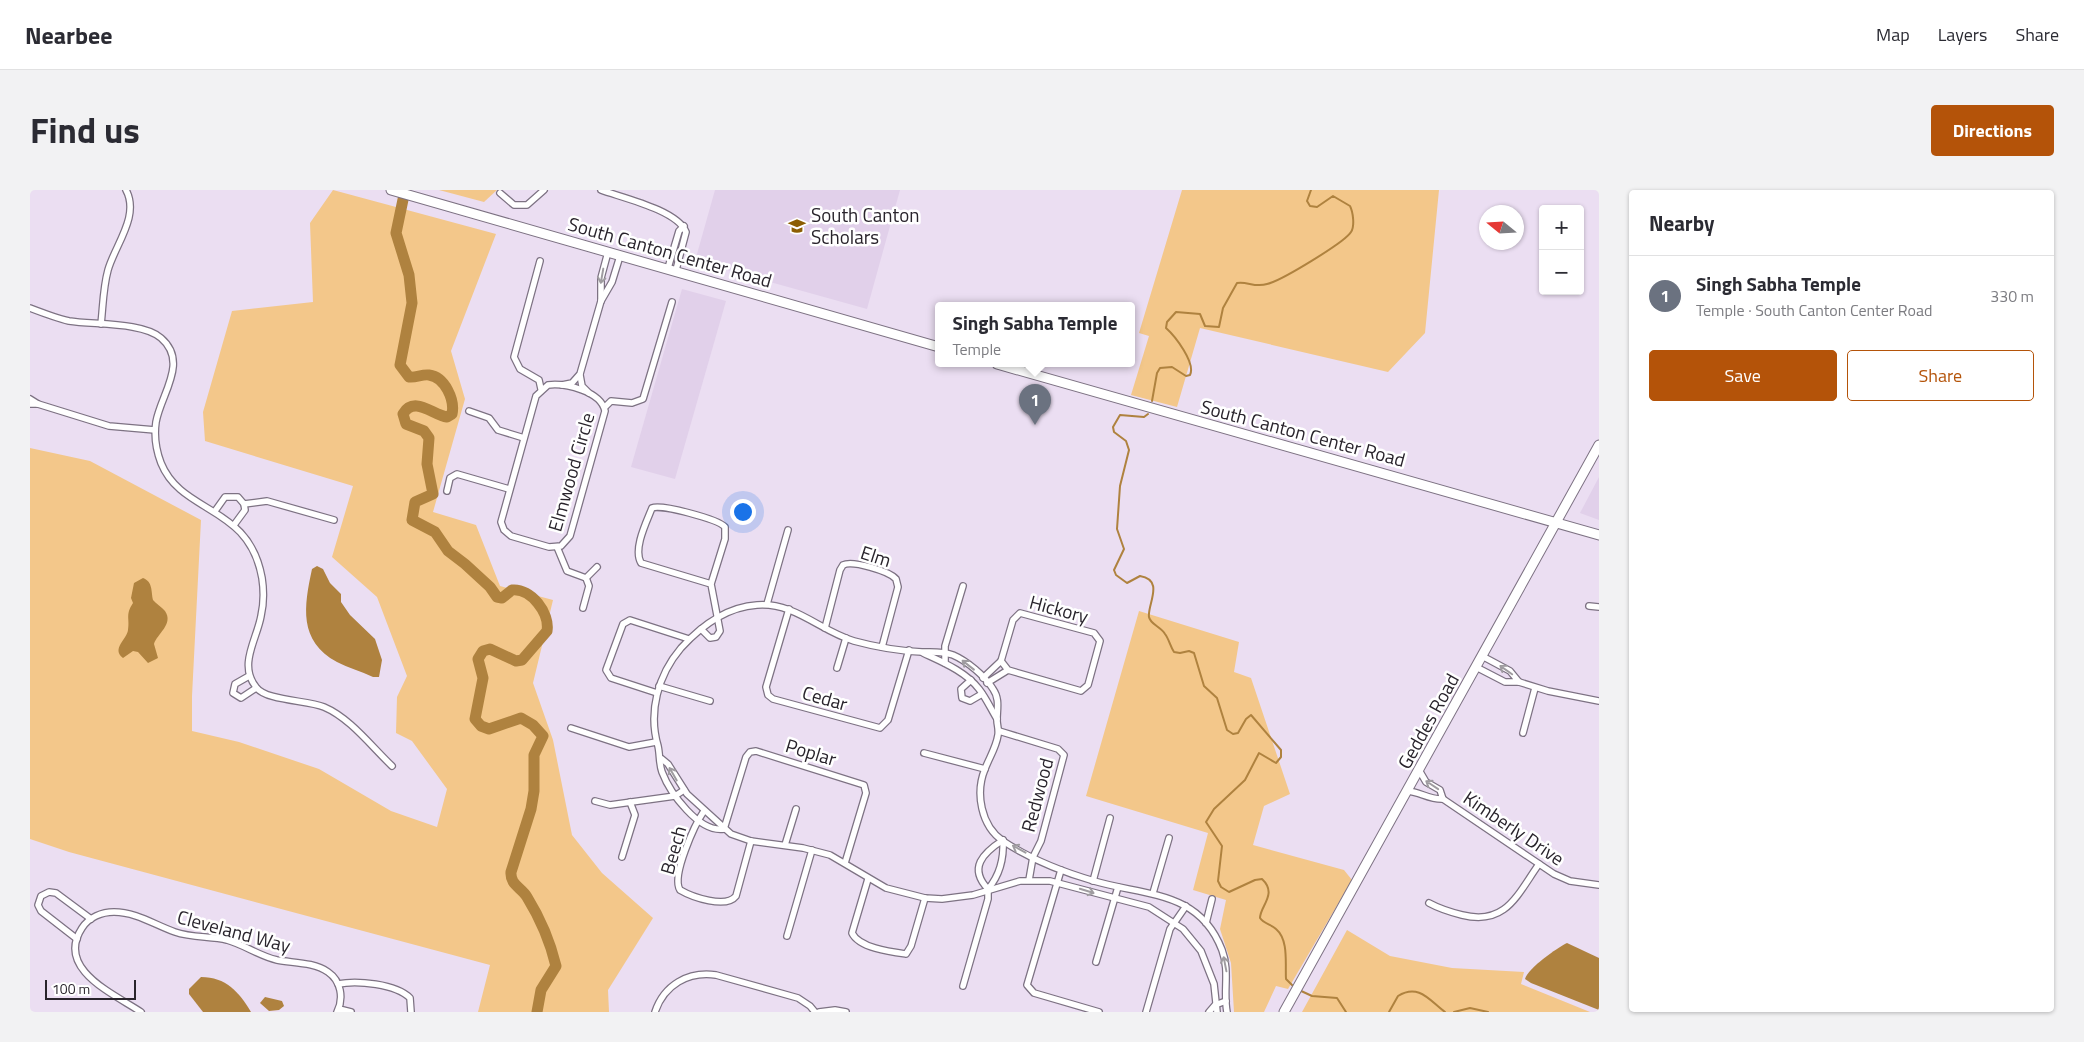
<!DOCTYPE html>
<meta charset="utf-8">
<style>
body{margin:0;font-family:"Titillium Web",sans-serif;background:#f2f2f3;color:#2b2b33}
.controls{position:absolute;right:15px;top:15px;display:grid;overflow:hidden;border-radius:5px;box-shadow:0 1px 4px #0004}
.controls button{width:45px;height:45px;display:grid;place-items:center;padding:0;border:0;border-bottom:1px solid #e1e1e2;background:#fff;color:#2b2b33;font:25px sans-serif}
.compass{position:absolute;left:1449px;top:15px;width:45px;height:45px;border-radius:50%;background:#fff;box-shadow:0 1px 4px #0004;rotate:288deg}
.scale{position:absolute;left:15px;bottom:12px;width:91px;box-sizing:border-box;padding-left:5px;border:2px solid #29242c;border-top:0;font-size:14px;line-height:18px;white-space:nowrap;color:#29242c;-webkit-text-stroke:4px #fff;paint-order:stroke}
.you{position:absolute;left:712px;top:321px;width:18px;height:18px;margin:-12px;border:4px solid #fff;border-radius:50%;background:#1a73e8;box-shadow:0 0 0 8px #1a73e833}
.badge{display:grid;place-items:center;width:32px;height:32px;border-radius:50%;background:#b45309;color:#fff;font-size:16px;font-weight:700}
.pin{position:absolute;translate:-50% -41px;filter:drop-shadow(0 1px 2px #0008)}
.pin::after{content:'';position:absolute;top:26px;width:18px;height:15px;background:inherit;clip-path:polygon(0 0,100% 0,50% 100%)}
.popup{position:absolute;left:905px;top:112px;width:200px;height:65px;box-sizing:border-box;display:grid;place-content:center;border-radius:5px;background:#fff;filter:drop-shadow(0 1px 4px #0005);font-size:16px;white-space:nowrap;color:#7c7c81}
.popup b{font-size:19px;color:#2b2b33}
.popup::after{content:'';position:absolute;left:50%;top:100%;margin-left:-10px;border:10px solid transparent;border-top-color:#fff}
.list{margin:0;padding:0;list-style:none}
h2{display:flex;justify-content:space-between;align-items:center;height:65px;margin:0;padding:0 20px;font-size:21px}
h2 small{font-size:16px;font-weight:400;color:#7c7c81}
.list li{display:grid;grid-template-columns:32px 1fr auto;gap:15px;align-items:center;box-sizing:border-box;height:80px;padding:0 20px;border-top:1px solid #e1e1e2}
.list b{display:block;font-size:19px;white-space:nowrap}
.list p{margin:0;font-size:16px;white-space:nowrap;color:#7c7c81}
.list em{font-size:16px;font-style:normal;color:#7c7c81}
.actions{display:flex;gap:10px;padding:15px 20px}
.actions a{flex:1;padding:11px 0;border:1px solid #b45309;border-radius:5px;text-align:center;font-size:18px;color:#b45309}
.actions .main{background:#b45309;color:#fff}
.map{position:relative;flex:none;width:1569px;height:822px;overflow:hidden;border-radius:5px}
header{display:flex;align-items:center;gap:30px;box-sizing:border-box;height:70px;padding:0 25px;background:#fff;border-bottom:1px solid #e1e1e2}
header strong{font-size:24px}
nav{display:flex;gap:28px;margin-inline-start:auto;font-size:18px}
.intro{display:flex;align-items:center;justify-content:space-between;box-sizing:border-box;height:120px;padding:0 30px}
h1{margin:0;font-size:35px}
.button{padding:12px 22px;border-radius:5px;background:#b45309;color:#fff;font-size:18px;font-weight:700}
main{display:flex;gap:30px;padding:0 30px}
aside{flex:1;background:#fff;border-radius:5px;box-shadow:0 1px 4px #0004}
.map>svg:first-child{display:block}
.built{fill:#e1d0ea}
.green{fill:#f3c78a}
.water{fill:#af823f}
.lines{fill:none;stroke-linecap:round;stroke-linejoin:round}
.stream{stroke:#af823f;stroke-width:2}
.river{stroke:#af823f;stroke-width:11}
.minor-casing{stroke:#7d7283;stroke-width:8}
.secondary-casing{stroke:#7d7283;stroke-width:11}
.minor{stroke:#fff;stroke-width:5.5}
.secondary{stroke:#fff;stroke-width:9}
.oneway{stroke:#9f9ca0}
.labels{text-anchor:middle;stroke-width:5;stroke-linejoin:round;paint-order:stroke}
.poi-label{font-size:19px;fill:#29242c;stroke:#fff;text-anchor:start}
.street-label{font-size:19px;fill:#29242c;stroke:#fff}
</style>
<header>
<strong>Nearbee</strong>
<nav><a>Map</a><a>Layers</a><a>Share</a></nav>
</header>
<div class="intro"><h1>Find us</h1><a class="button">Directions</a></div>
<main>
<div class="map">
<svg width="1569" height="822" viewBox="0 0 1569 822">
<rect width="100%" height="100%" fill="#ebdef2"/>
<!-- built -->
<g class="built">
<polygon points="685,0 870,0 837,119 665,71"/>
<polygon points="652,99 696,111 645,289 601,277"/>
<polygon points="1569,287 1569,330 1550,323"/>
</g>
<!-- green -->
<g class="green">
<polygon points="303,0 466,44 421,161 435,209 403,322 446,335 470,396 523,410 503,493 523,550 542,645 572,683 623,728 578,800 579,822 448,822 460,775 39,662 0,649 0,258 60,271 171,330 162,506 162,541 209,552 289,579 361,621 407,637 417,599 382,551 366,543 367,507 377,486 347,407 302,367 323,296 175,251 173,222 202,121 283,112 280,33"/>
<polygon points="409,0 467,0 454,12"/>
<polygon points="1152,0 1409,0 1395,143 1358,182 1170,138 1147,217 1101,205 1119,146 1109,143"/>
<polygon points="1109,421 1209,452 1204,482 1221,488 1260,604 1234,616 1223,655 1314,680 1322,690 1258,799 1246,796 1234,822 1204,822 1201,773 1190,739 1196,710 1163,700 1178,643 1056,606"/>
<polygon points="1317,740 1360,766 1422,778 1494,782 1491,794 1560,822 1272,822"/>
</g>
<!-- water -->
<g class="water">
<path d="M287,376L293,379L300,393L311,404V412L320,425L345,449L352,470L349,487H343C331,481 318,478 307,472C268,451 274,416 282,379Z"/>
<path d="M113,388C123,392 121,401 123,410C126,414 132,417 135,421C144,434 127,444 124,454L128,468L118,473L108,462L103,461L93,468C81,459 97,449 98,440C100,428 95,425 103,413L101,408L104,393Z"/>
<path d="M1537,753L1569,768V820L1501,793L1495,789C1498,778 1527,758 1537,753Z"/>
<path d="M171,787C196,787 209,802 221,822H173L159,804V799Z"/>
<polygon points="235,807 252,811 254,816 249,820 239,821 230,813"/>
</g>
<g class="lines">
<!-- stream -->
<g class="stream">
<path d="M1122,211L1127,183L1130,178L1142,177L1156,186L1160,185C1166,173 1145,146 1136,138L1137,132L1146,122L1170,124L1175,136L1189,137L1193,118L1207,93C1217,91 1225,98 1237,94C1251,91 1315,52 1321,42C1325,36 1323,22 1320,16L1303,6L1287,17L1280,16L1277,11L1281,0"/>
<path d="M1118,224L1114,227L1090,225L1083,237L1084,242L1096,251L1099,260L1090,296L1087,339L1094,359L1084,380L1086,385L1097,393L1110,386C1135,390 1117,415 1119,427C1120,434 1131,437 1135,444C1139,449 1140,456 1144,462L1150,463L1159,461L1164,463L1174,496L1187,508L1197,540L1203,544L1208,543L1216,529L1221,525L1251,560V567L1246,573L1229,563L1215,590L1184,619L1176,632L1192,656L1188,691L1191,697L1199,702L1225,690L1232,689C1248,704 1230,716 1230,728C1234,734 1241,734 1246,739C1259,750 1255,774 1256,789L1265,798"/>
<polyline points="1269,800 1282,806 1307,808 1316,822"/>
<path d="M1359,822L1368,806C1389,793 1400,811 1415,822"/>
<polyline points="1424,822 1440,818 1458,822"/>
</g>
<!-- river -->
<path class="river" d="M375,0L366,43L379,85L382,113L370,175L379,187C386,188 392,184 399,185C415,187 425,210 422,224L417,227C403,225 384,205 373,224L376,234L394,241L399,248L397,274L403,304L385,312L382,330L405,342L418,361L435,374L460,397L467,407L472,408L482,400C501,398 520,423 517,441L492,470L486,471L460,459L453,461L448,469L453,488L445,529L451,536L459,539L491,528L503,535L513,546L504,565V601L501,619L481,682C480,695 491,697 497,707C510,728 520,751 526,776L511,800L507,822"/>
<!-- minor casing -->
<g class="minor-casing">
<g id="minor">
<path d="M571,0C593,8 647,20 656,42L646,80"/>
<polyline points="470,3 484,15 497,15 514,0"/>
<polyline points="510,71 484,167 490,179 509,190 511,199"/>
<polyline points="638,78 649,41 654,36"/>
<polyline points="571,111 571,88 578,62"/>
<path d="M0,118C13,123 26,128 39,131C64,135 113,132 131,148C159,172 131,204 126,232C124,246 126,260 131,273C152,325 219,314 232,388C234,401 234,413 231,426C227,449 208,475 226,497C236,511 277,510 294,517C320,528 341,556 362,576"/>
<path d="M71,134C73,117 73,98 78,80C85,55 110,26 96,0"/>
<polyline points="550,185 552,196 559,203"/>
<path d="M518,195C535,193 571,201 575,221L540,346L531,356L519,357L481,346L474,340L471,332L506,206Z"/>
<polyline points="532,195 542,193 550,184 571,111 582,92 590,66"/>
<polyline points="0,209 8,214 0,214"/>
<polyline points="8,214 79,236 125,240"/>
<polyline points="575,217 581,211 602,213 613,209 642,112"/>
<polyline points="439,221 459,228 468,240 494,248"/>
<polyline points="417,301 420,288 427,284 479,299"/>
<polyline points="214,314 237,311 304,330"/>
<polyline points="185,321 195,307 208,307 214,314 215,320 204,335"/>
<polyline points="527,357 537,381 556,388"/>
<polyline points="556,388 567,377"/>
<polyline points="737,414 758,340"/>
<polyline points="1559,416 1569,417"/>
<polyline points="553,418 559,396 556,388"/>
<polyline points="759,419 736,497 738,505 743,509 850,538 858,530 879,460"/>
<path d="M795,438L810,380L813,375C822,370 859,381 866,389L868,397L852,457"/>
<path d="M671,439L680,448L686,447L690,441L681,394L695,349V337C688,329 631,314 622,318C616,333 603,359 611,373L681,394"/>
<path d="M893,463C912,472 935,481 949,499C956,508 961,519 967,529"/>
<polyline points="915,473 915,456 933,396"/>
<polyline points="1446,477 1475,492 1489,492 1480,481 1452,466"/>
<polyline points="807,478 816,448"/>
<polyline points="219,486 205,494 203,503 211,508 226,498"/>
<polyline points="953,488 971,471"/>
<polyline points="941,490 931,499 932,508 940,511 952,504"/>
<polyline points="1489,492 1518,501 1569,511"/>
<polyline points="957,493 978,480 1051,501 1058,495 1070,451 1064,443 990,423 983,430 971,471 978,480"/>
<polyline points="629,496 680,511"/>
<polyline points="627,503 581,488 576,480 593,434 600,430 659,449"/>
<polyline points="541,538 599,557 626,552"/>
<polyline points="969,541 1028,559 1034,565 1011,651 1003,667 999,690"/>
<polyline points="1493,543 1505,498"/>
<polyline points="894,563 955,579"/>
<polyline points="632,569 638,574 657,604 701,644 721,651 773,658 800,665 856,698 895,708 912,709 943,705 990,691 1020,691 1119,717 1153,739 1171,761 1184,794 1187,822"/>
<path d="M1378,601C1390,602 1400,610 1413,609L1410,600L1396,592L1389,580"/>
<polyline points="1413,609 1524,684 1540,691 1569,695"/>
<polyline points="565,611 580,615 645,606 654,600"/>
<path d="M674,621C665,634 641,686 650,700C662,707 696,719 706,706L721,651"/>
<path d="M694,639C669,643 640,603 632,582C629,574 630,565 628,556C618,522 628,485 651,458C671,436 697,417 727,415C765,412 790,441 824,451C846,457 870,461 892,462C903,462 912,461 923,465C937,471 955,486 963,499C970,509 967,519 967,530C967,535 969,539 968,545C966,558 959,568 955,579C945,603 951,636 973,651C1000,669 1033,682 1064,691C1115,706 1169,700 1192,760C1200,781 1193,801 1197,822"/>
<polyline points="694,639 716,567 720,562 726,561 834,595 836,603 815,673"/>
<polyline points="755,655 766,619"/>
<polyline points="592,667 605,625 600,612"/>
<polyline points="1031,680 997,795 1004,803 1069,822"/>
<path d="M838,689L822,743C829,758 861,762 876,764L881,756L895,708"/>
<polyline points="1063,691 1080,628"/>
<path d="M958,699C938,678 953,663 973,650"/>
<path d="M958,699C970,685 974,668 973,650"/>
<polyline points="1123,703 1139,648"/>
<path d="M1399,713C1410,719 1420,722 1432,725C1476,736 1487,705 1509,674"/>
<polyline points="1176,733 1182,709"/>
<polyline points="757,746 782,660"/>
<polyline points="47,749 11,721 8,715 11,706 19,702 26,703 61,729"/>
<polyline points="1066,772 1088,697"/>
<path d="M308,794C327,790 366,794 380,808L381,822"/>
<polyline points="933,796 958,709 958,699"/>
<polyline points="309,819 321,822"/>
<path d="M111,822C84,804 25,779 52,738C59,727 72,722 84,722C106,722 125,735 145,742C162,748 180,746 197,750C215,755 229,766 247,770C263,773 284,772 298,782C311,791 314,808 307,822"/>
<path d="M625,822C634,795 658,781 686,785L768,808L780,816L785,822"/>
<polyline points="789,822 805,820 816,822"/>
<polyline points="1116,822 1140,739 1156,716"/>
<polyline points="1179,822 1185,815 1196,811"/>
</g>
</g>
<!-- secondary casing -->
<g class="secondary-casing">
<g id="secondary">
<polyline points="361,0 909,157"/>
<polyline points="967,174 1569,345"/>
<polyline points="1254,822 1569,255"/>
</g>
</g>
<!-- minor -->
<use href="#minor" class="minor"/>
<!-- secondary -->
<use href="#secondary" class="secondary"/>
</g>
<!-- one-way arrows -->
<defs><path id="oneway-shaft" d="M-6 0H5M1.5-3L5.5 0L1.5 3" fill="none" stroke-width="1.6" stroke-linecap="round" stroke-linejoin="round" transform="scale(1.25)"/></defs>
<g class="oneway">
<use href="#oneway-shaft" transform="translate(572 86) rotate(100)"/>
<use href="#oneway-shaft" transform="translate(938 475) rotate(-142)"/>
<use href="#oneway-shaft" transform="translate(1476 480) rotate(-145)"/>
<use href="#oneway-shaft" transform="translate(643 584) rotate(-120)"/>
<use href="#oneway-shaft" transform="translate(1402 595) rotate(-146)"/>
<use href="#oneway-shaft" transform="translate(989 659) rotate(-151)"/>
<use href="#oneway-shaft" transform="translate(1057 701) rotate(17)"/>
<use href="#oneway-shaft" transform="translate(1195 774) rotate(-101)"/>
</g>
<!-- icons -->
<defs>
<g id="school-bare" transform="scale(1.35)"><path d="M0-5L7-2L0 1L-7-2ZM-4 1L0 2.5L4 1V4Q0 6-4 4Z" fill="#8c5e03" stroke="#fff" stroke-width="2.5" paint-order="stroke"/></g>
</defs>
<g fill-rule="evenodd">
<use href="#school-bare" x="767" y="36"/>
</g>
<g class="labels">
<!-- poi labels -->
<g class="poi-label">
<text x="781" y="32">South Canton<tspan x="781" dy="22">Scholars</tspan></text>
</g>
<!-- street labels -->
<g class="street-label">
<text transform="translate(640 62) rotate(16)" y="7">South Canton Center Road</text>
<text transform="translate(1273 243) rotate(15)" y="7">South Canton Center Road</text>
<text transform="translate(541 282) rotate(-74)" y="7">Elmwood Circle</text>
<text transform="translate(846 366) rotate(18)" y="7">Elm</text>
<text transform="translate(1029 419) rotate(15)" y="7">Hickory</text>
<text transform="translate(795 508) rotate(16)" y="7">Cedar</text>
<text transform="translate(1398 531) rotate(-61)" y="7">Geddes Road</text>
<text transform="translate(781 562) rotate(17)" y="7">Poplar</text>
<text transform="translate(1007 605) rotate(-75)" y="7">Redwood</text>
<text transform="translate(1484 638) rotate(34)" y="7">Kimberly Drive</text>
<text transform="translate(643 660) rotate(-74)" y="7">Beech</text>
<text transform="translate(204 741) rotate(15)" y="7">Cleveland Way</text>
</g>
</g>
</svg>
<div class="controls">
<button>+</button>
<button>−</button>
</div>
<svg class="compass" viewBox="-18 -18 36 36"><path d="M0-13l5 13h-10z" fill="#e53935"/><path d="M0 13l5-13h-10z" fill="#7c7c81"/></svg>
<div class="scale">100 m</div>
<div class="you"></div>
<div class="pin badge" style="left:1005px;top:235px;background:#6b7280">1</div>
<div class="popup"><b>Singh Sabha Temple</b>Temple</div>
</div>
<aside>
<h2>Nearby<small></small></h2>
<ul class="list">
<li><span class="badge" style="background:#6b7280">1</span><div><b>Singh Sabha Temple</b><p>Temple · South Canton Center Road</p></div><em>330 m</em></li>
</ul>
<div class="actions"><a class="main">Save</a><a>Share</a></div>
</aside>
</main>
